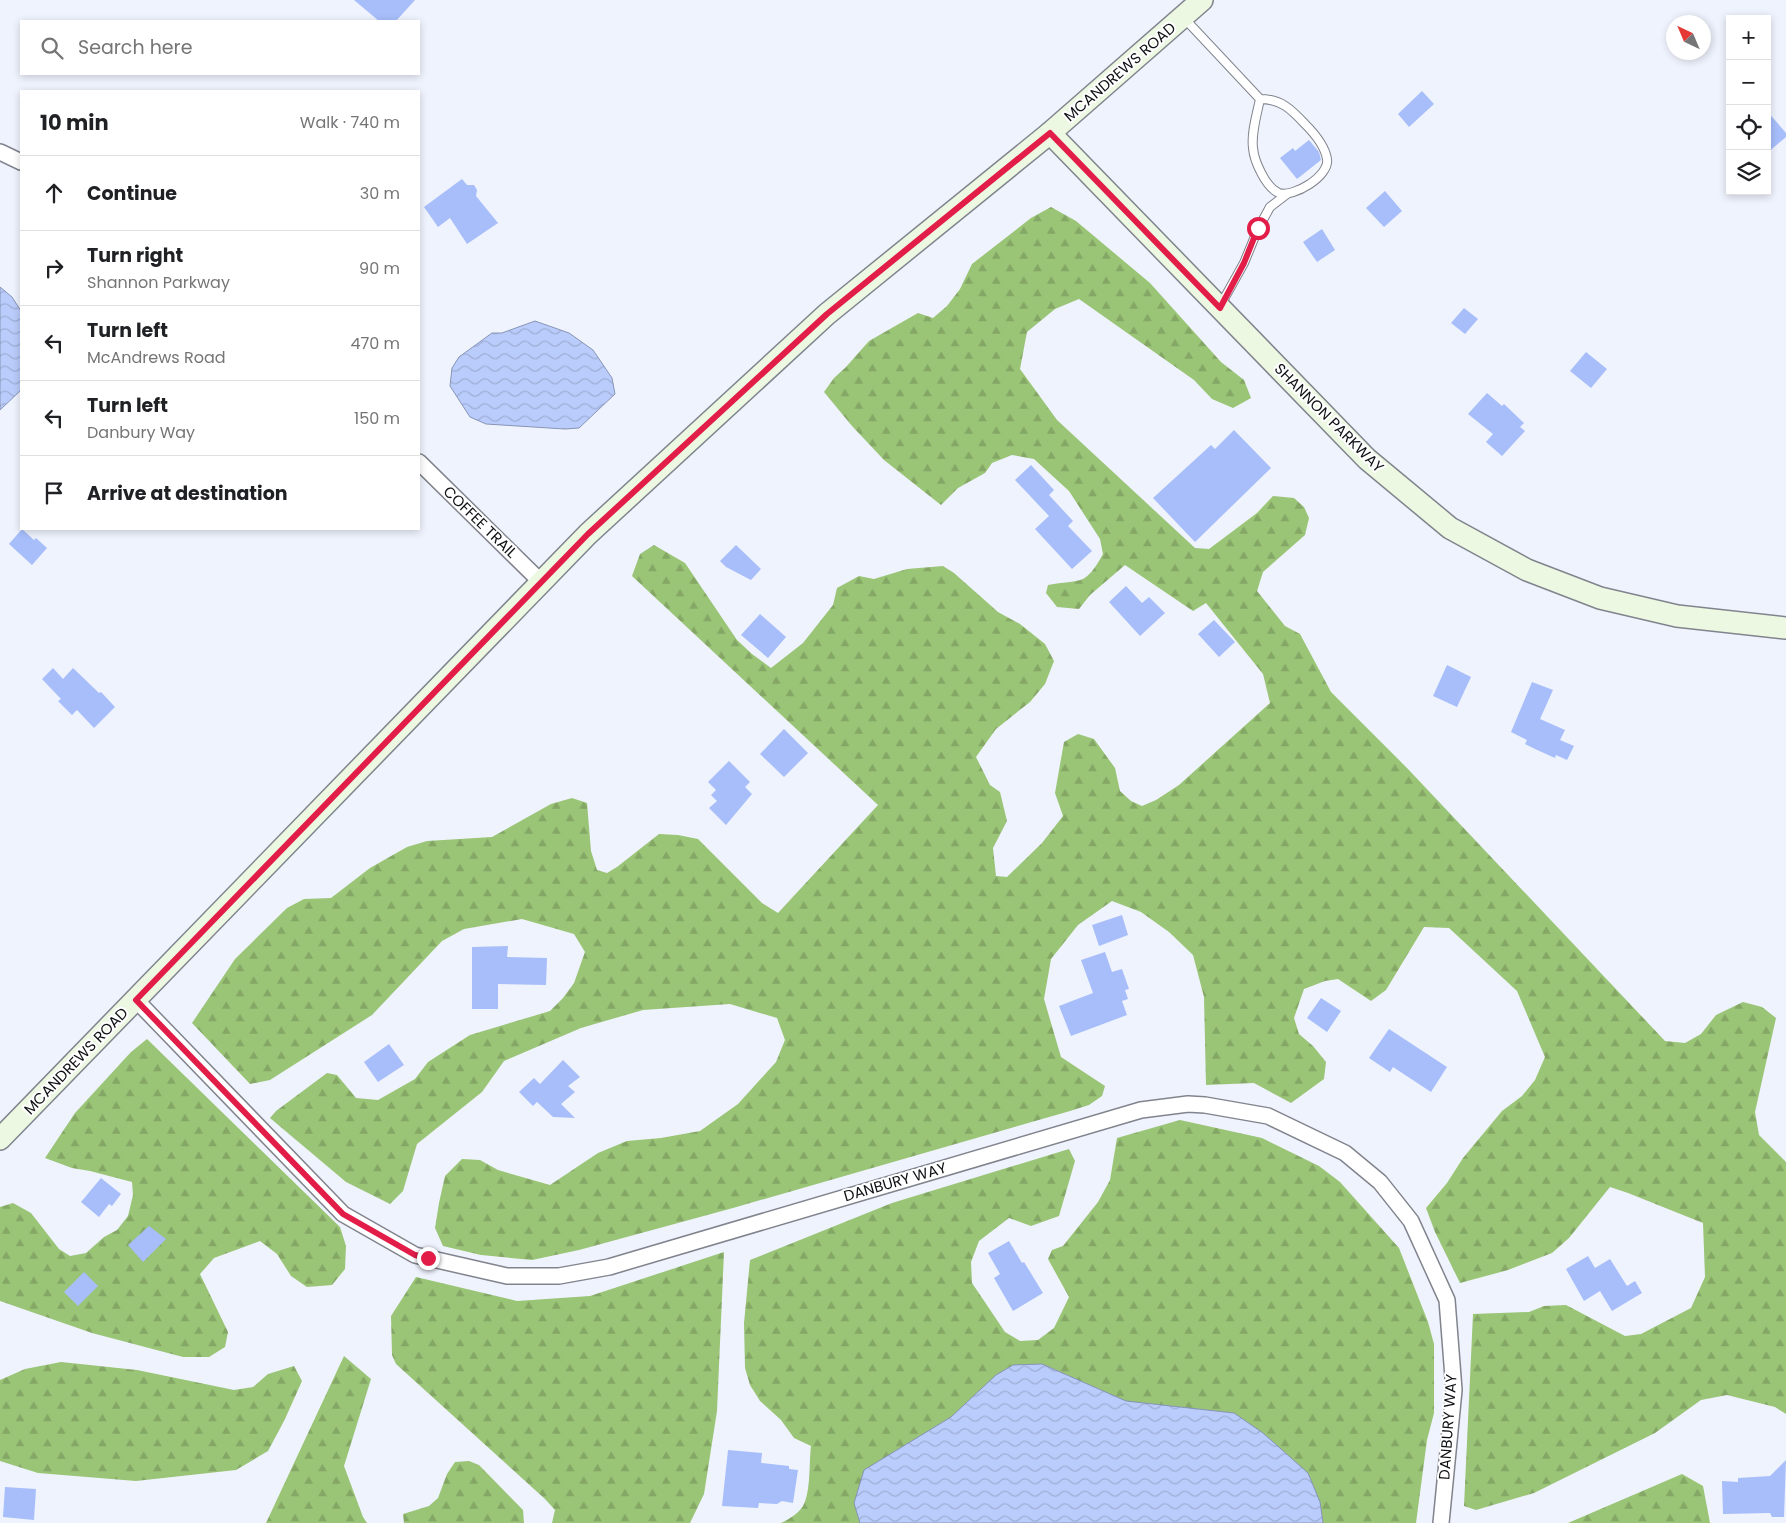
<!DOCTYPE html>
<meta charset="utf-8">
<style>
body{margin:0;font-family:Poppins,sans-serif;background:#f6f6f6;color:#202124}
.controls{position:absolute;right:15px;top:15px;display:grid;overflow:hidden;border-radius:0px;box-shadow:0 2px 8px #0003}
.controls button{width:45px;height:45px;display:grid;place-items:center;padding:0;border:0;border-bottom:1px solid #e0e0e0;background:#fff;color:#202124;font:25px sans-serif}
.compass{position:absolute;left:1666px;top:15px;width:45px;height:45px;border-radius:50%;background:#fff;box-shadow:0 2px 8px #0003;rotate:316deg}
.stop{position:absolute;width:15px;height:15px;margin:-11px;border:4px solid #e11d48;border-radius:50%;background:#fff}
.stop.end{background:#e11d48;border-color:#fff;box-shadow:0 1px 5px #0008}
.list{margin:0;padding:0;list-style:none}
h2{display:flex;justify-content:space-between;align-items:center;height:65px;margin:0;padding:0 20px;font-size:21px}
h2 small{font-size:16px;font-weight:400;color:#757577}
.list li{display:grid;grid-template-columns:32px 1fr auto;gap:15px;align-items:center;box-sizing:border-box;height:75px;padding:0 20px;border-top:1px solid #e0e0e0}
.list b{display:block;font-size:19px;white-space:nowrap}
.list p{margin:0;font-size:16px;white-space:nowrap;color:#757577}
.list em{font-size:16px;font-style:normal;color:#757577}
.icon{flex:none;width:28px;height:28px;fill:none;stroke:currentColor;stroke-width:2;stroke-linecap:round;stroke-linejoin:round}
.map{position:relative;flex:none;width:1786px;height:1523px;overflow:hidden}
.search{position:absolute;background:#fff;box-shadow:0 2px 8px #0003;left:20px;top:20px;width:400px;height:55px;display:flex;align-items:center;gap:12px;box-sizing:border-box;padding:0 18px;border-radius:0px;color:#757577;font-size:19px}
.panel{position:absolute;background:#fff;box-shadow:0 2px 8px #0003;left:20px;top:90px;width:400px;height:440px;border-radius:0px}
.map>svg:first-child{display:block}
.forest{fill:url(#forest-firs)}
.water{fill:url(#water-waves);stroke:#8794b5}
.building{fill:#a7befb}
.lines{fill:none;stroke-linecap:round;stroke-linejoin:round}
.lane-casing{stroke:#81848d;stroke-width:10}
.street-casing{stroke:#81848d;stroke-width:18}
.secondary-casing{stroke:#81848d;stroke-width:24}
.lane{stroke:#fff;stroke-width:8}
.street{stroke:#fff;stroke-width:15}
.secondary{stroke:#ecf8e2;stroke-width:21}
.route{stroke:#e11d48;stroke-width:6}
.labels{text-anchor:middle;stroke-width:4;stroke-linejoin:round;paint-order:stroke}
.street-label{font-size:15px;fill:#0f1013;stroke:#fff}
</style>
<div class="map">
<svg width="1786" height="1523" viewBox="0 0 1786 1523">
<defs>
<pattern id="forest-firs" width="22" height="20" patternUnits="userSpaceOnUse" patternTransform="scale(1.25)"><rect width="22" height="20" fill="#9ac476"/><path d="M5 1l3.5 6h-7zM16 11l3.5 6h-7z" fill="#84a765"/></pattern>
<pattern id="water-waves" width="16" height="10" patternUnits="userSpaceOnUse" patternTransform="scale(1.25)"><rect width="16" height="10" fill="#baccfb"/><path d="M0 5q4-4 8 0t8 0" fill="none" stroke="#9faed6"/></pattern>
</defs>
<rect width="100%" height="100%" fill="#eff3fd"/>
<!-- forest -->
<g class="forest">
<path d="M1051,207L1076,221L1150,283L1221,362L1244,380L1251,398L1233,408L1212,399L1194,380L1079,299L1055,309L1027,332L1020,369L1057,420L1195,548L1209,549L1257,513L1273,496L1294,498L1304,507L1309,518L1305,535L1263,572L1257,591L1285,626L1300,634L1331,692L1407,768L1665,1041L1685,1043L1701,1034L1716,1015L1743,1002L1762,1007L1776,1018L1755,1112L1759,1135L1786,1162V1414L1775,1407L1727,1395L1701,1400L1655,1433L1534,1493L1476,1510L1464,1506L1473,1314L1529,1312L1544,1306L1566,1305L1625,1336L1641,1334L1691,1308L1705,1277L1703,1223L1628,1193L1610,1187L1569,1238L1552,1253L1508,1270L1460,1283L1435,1232L1426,1208L1447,1183L1463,1158L1502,1111L1522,1096L1535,1080L1545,1057L1517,991L1449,928L1424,927L1386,990L1371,1001L1338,979L1325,981L1304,989L1294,1018L1299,1034L1313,1046L1326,1062L1324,1079L1291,1103L1254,1083L1206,1085L1204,997L1193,955L1169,932L1141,912L1112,901L1078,925L1051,959L1044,999L1061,1057L1105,1086L1102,1096L1089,1105L1070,1111L733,1208L579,1250L532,1260L481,1255L443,1246L435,1228L439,1203L445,1176L462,1159L480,1160L498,1170L550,1185L598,1153L627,1141L661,1138L700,1131L738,1104L776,1062L785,1040L777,1018L730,1004L643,1010L581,1028L504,1061L482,1092L417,1144L403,1191L390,1204L346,1182L270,1118L276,1111L327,1073L337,1075L356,1098L378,1100L415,1079L428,1062L470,1035L550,1011L563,998L574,983L585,952L574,934L522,919L464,929L442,941L372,1015L270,1080L250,1084L192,1023L235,959L287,908L304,899L331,898L370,868L407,847L427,841L492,837L551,804L572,798L587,803L591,851L597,870L607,873L617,867L659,834L678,835L698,839L762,903L778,913L878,805L632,576L640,554L654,545L685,563L737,640L752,654L771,668L803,643L833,605L837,588L859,576L874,579L907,569L943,566L954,573L998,612L1020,624L1045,644L1054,661L1045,684L1030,702L996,729L976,757L990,785L1000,792L1007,821L993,848L996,876L1007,877L1042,843L1063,816L1055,793L1064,742L1078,734L1094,739L1115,768L1120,791L1131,801L1142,806L1156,800L1179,785L1270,703L1263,674L1206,603L1193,611L1125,565L1090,595L1079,609L1057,607L1046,593L1048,585C1081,579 1085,587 1103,554L1100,539L1069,491L1034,459L1012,455L992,463L985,473L958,488L941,505L884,460L852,426L824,392L834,378L846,367L869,341L918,313L933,318L947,306L960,289L972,264L1031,218Z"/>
<polygon points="147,1039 340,1227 346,1246 345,1269 332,1285 307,1287 291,1276 277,1254 260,1241 214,1258 200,1274 228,1332 225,1347 209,1357 183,1357 92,1333 0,1301 0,1207 13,1203 31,1213 59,1249 70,1256 86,1253 104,1237 117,1230 128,1216 133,1195 132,1182 90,1171 72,1168 45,1158 75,1113 131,1052"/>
<path d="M1180,1120L1262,1138L1319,1166L1340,1182L1399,1248L1428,1322L1434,1344V1413L1427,1440L1416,1523H781C789,1519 799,1513 803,1506C811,1492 809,1462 811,1446L794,1438L781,1420L760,1401L750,1385L745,1368L744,1323L750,1260L892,1203L1069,1149L1075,1161L1059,1216L1031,1226L1009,1218L979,1241L971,1262L972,1283L1005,1332L1020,1341L1038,1340L1054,1328L1069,1297L1048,1259L1052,1250L1063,1246L1098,1202L1110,1180L1117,1138Z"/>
<polygon points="724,1252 717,1411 704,1494 690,1523 552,1523 555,1510 545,1499 396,1364 392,1355 391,1316 416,1277 517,1301 590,1296"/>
<polygon points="344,1356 371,1379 344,1466 363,1517 367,1523 266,1523"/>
<polygon points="61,1362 137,1370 234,1390 253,1387 268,1374 294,1366 302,1381 285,1419 268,1451 236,1470 136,1481 38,1473 0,1461 0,1380 25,1369"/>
<polygon points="469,1461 479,1465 523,1510 524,1523 404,1523 403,1514 429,1506 438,1498 447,1474 455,1462"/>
<polygon points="1682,1474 1703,1486 1710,1523 1568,1523"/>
</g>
<!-- water -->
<g class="water">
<polygon points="0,287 12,297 21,311 21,390 0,410"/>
<polygon points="535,321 569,333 593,350 612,378 615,394 579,428 565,429 486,424 470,417 450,386 452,368 459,357 492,333 502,333"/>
<polygon points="1042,1364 1126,1401 1234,1413 1263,1433 1308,1473 1320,1502 1323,1523 860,1523 854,1503 864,1470 951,1417 996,1375 1013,1365"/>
</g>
<!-- building -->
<g class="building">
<polygon points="354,0 415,0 396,21 379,21"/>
<polygon points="1422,91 1434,104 1409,127 1398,114"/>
<polygon points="1767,111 1786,133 1786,137 1767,153"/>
<polygon points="1309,140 1319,152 1321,160 1297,179 1280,158 1293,148 1295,151"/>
<polygon points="462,179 467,185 474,185 477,190 476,196 498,223 467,244 450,218 438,227 424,207"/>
<polygon points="1385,191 1402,211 1384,227 1366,208"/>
<polygon points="1322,229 1335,250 1317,262 1303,242"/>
<polygon points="1464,308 1478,319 1465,334 1451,323"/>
<polygon points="1586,352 1607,369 1591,388 1570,371"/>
<polygon points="1487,393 1502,406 1504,404 1524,423 1520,427 1525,431 1502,456 1486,442 1493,434 1468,414"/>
<polygon points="1234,430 1271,468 1195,542 1153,498 1211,445 1215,449"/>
<polygon points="1031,465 1054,490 1049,495 1073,521 1068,526 1092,551 1072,569 1035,529 1049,516 1015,480"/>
<polygon points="22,529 34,540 36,538 47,548 32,565 9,544"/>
<polygon points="736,545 761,569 751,580 726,567 720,561"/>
<polygon points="1126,586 1142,603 1149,597 1165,613 1140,636 1109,602"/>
<polygon points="760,614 786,637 768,658 741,635"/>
<polygon points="1214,620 1235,642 1219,657 1198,634"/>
<polygon points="1447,665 1471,677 1457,707 1433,696"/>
<polygon points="53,668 63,679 73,668 99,693 101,692 115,707 94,728 77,710 72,715 58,701 61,699 42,679"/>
<polygon points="1532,682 1553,690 1540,719 1565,730 1560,740 1574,746 1567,760 1556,755 1555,758 1535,749 1525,744 1527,740 1511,732"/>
<polygon points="784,729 808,753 784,777 760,754"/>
<polygon points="729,761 750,782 745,787 752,794 726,825 709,808 717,801 711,795 716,790 708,782"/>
<polygon points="1122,915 1128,935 1099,946 1092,925"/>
<polygon points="508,946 507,957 547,958 546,985 498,984 498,1009 472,1009 472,947"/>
<polygon points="1105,952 1112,972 1122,969 1129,989 1125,990 1128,999 1122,1001 1127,1015 1071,1036 1059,1006 1093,993 1081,960"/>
<polygon points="1321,998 1341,1011 1327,1032 1307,1018"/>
<polygon points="1389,1029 1447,1067 1431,1092 1393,1067 1390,1072 1369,1058"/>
<polygon points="389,1044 404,1065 378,1082 364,1062"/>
<polygon points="563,1060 580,1077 568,1086 575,1092 561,1104 575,1118 553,1117 537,1102 533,1106 519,1092 534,1078 540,1084"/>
<polygon points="101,1178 121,1194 112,1206 109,1204 99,1217 81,1202"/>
<polygon points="149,1226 166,1239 143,1262 128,1245"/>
<polygon points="1009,1241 1022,1263 1024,1262 1043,1293 1013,1311 994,1278 1000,1274 988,1253"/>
<polygon points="1588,1256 1595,1268 1610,1259 1627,1286 1635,1281 1642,1293 1612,1311 1600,1291 1584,1301 1566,1269"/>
<polygon points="84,1272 98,1286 78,1306 64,1292"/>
<polygon points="728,1450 762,1453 761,1463 789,1466 789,1469 798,1470 793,1503 782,1501 777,1504 759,1503 758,1508 722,1506"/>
<polygon points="1786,1460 1784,1517 1772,1517 1770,1513 1723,1514 1722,1481 1738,1482 1738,1478 1770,1476"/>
<polygon points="5,1487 36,1489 34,1520 3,1517"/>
</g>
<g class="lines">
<!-- lane casing -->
<g class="lane-casing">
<g id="lane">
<path d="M1184,18L1260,99C1257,114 1251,133 1253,148C1254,161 1266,188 1279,193C1293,198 1330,176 1327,159C1325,146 1314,133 1305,124C1291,109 1281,99 1260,99"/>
<polyline points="1220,306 1244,263 1258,229 1270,207 1287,194"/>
</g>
</g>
<!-- street casing -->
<g class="street-casing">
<g id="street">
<polyline points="0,152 21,162"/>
<polyline points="419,462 541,582"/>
<polyline points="136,1000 343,1214 415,1255 507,1276 559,1276 609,1267 1141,1110 1188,1104 1205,1105 1268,1116 1345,1153 1380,1182 1411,1221 1447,1300 1454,1390 1441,1523"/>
</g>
</g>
<!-- secondary casing -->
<g class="secondary-casing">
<g id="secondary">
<polyline points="1050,133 1367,459 1450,528 1527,570 1600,598 1677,616 1786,628"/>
<polyline points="0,1139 588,534 827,314 1050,133 1202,0"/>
</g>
</g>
<!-- lane -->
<use href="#lane" class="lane"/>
<!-- street -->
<use href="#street" class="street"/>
<!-- secondary -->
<use href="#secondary" class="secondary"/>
</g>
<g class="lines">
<!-- route -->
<polyline class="route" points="428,1258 415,1255 343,1214 136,1000 588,534 827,314 1050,133 1220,308 1244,263 1258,228"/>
</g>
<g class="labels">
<!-- street labels -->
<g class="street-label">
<text transform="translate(1120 72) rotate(-41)" y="5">MCANDREWS ROAD</text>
<text transform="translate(1329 418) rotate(45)" y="5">SHANNON PARKWAY</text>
<text transform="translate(480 522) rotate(44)" y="5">COFFEE TRAIL</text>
<text transform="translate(76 1061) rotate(-46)" y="5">MCANDREWS ROAD</text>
<text transform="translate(895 1182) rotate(-16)" y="5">DANBURY WAY</text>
<text transform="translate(1448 1427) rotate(-86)" y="5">DANBURY WAY</text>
</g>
</g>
</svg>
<div class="controls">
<button>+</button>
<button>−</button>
<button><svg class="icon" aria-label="locate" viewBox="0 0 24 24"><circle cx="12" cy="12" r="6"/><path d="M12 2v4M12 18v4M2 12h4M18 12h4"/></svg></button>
<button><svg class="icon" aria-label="layers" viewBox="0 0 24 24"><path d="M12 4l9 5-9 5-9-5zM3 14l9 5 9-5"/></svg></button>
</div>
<svg class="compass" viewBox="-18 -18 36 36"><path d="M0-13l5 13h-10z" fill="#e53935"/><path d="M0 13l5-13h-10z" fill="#757577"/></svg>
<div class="stop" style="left:1258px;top:228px"></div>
<div class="stop end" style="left:428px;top:1258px"></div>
<div class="search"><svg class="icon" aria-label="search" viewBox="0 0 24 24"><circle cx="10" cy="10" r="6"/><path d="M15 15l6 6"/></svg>Search here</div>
<section class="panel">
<h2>10 min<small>Walk · 740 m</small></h2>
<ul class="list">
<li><svg class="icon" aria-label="ahead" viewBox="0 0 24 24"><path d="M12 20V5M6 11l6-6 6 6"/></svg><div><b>Continue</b></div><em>30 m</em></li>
<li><svg class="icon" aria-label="right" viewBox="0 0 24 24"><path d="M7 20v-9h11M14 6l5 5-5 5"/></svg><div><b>Turn right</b><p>Shannon Parkway</p></div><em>90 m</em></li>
<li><svg class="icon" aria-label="left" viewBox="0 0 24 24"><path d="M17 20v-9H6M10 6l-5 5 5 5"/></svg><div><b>Turn left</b><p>McAndrews Road</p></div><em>470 m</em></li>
<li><svg class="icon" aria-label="left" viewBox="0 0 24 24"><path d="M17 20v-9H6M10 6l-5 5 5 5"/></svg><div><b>Turn left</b><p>Danbury Way</p></div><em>150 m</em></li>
<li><svg class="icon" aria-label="arrive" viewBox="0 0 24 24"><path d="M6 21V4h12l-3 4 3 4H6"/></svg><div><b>Arrive at destination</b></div></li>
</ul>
</section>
</div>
